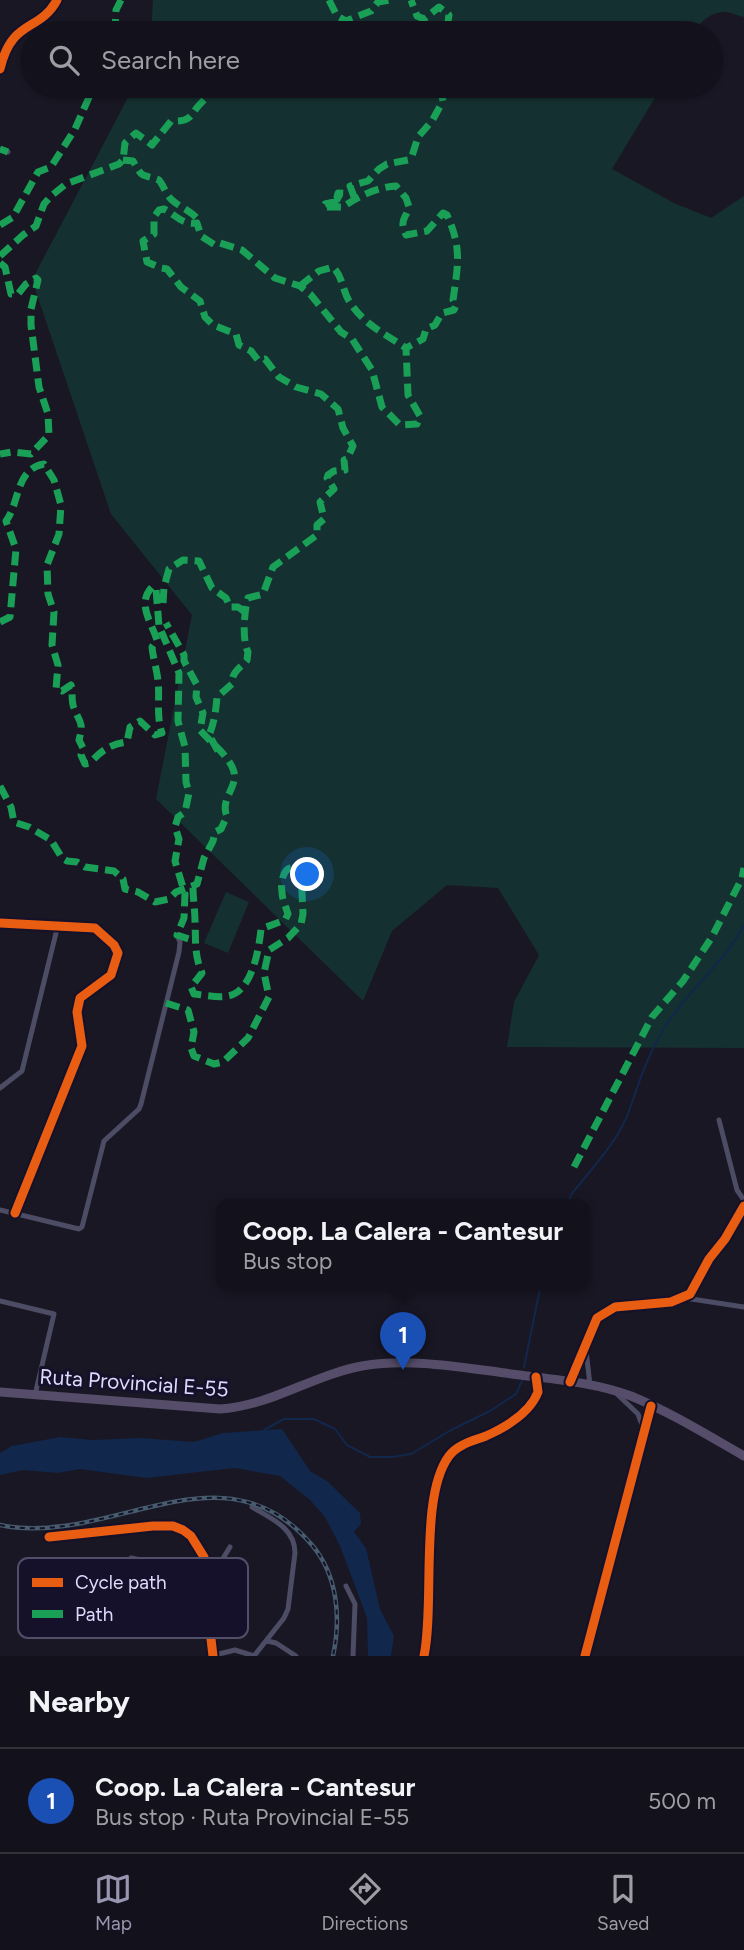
<!DOCTYPE html>
<meta charset="utf-8">
<style>
body{margin:0;font-family:Figtree,sans-serif;background:#1c1a24;color:#f1f3f6}
.you{position:absolute;left:308px;top:875px;width:24px;height:24px;margin:-18px;border:5px solid #fff;border-radius:50%;background:#1a73e8;box-shadow:0 0 0 10px #1a73e833}
.badge{display:grid;place-items:center;width:46px;height:46px;border-radius:50%;background:#9996b2;color:#fff;font-size:23px;font-weight:700}
.pin{position:absolute;translate:-50% -58px;filter:drop-shadow(0 2px 4px #0008)}
.pin::after{content:'';position:absolute;top:37px;width:24px;height:21px;background:inherit;clip-path:polygon(0 0,100% 0,50% 100%)}
.popup{position:absolute;left:216px;top:1199px;width:374px;height:91px;box-sizing:border-box;display:grid;place-content:center;border-radius:14px;background:#13111b;filter:drop-shadow(0 2px 5px #0005);font-size:23px;white-space:nowrap;color:#9d9da3}
.popup b{font-size:26px;color:#f1f3f6}
.popup::after{content:'';position:absolute;left:50%;top:100%;margin-left:-14px;border:14px solid transparent;border-top-color:#13111b}
.list{margin:0;padding:0;list-style:none}
h2{display:flex;justify-content:space-between;align-items:center;height:91px;margin:0;padding:0 28px;font-size:30px}
h2 small{font-size:23px;font-weight:400;color:#9d9da3}
.list li{display:grid;grid-template-columns:46px 1fr auto;gap:21px;align-items:center;box-sizing:border-box;height:105px;padding:0 28px;border-top:2px solid #32313a}
.list b{display:block;font-size:26px;white-space:nowrap}
.list p{margin:0;font-size:23px;white-space:nowrap;color:#9d9da3}
.list em{font-size:23px;font-style:normal;color:#9d9da3}
.icon{flex:none;width:38px;height:38px;fill:none;stroke:currentColor;stroke-width:2;stroke-linecap:round;stroke-linejoin:round}
.map{position:relative;flex:none;width:744px;height:1656px;overflow:hidden}
.search{position:absolute;background:#13111b;box-shadow:0 2px 5px #0004;left:21px;right:21px;top:21px;height:77px;display:flex;align-items:center;gap:18px;box-sizing:border-box;padding:0 24px;border-radius:38px;color:#9d9da3;font-size:26px}
.sheet{height:196px;background:#13111b}
nav{display:flex;justify-content:space-around;align-items:center;box-sizing:border-box;height:98px;border-top:2px solid #32313a;background:#13111b;font-size:19px;color:#9d9da3}
nav a{display:grid;justify-items:center;gap:4px}
nav .on{color:#9996b2}
.map>svg:first-child{display:block}
.green{fill:#153030}
.water{fill:#11274b}
.lines{fill:none;stroke-linecap:round;stroke-linejoin:round}
.stream{stroke:#11274b;stroke-width:2}
.street{stroke:#4d4c65;stroke-width:5}
.primary{stroke:#554d69;stroke-width:9}
.rail-casing{stroke:#465c6c;stroke-width:4.5}
.rail{stroke:#15112a;stroke-width:2;stroke-dasharray:5;stroke-linecap:butt}
.quiet{stroke:#1a9f57;stroke-width:7;stroke-dasharray:14 7;stroke-linecap:butt}
.cycleway-casing{stroke:#15112a;stroke-width:13}
.cycleway{stroke:#e95d12;stroke-width:9}
.labels{text-anchor:middle;stroke-width:6;stroke-linejoin:round;paint-order:stroke}
.street-label{font-size:21px;fill:#dedbfe;stroke:#15112a}
.key{fill:#15112a;stroke:#514e6a;stroke-width:2}
.key-label{font-size:19px;fill:#dedbfe}
</style>
<div class="map">
<svg width="744" height="1656" viewBox="0 0 744 1656">
<rect width="100%" height="100%" fill="#191724"/>
<!-- green -->
<g class="green">
<path d="M153,0H744V17C739,16 732,13 727,12C715,10 698,22 694,33H151Z"/>
<polygon points="134,86 662,86 612,169 674,203 711,218 744,196 744,1048 507,1047 514,1002 539,955 498,888 447,885 392,931 363,1001 156,799 192,615 111,514 32,280"/>
<polygon points="226,892 249,902 228,953 204,943"/>
</g>
<!-- water -->
<polygon class="water" points="282,1429 310,1471 327,1481 360,1513 361,1524 354,1532 366,1548 380,1609 394,1636 391,1656 368,1656 367,1618 340,1546 325,1517 310,1500 280,1476 235,1468 146,1478 80,1469 58,1473 23,1470 0,1475 0,1453 12,1446 60,1437 92,1440 140,1438 194,1442 223,1433"/>
<g class="lines">
<!-- stream -->
<g class="stream">
<path d="M568,1204L571,1195C591,1169 618,1142 629,1111C639,1083 648,1053 665,1027C687,991 723,964 744,926"/>
<polyline points="524,1367 541,1284"/>
<polyline points="264,1430 284,1419 314,1419 335,1429 347,1445 370,1457 392,1457 411,1454 451,1430 490,1411 516,1394 522,1381"/>
</g>
<!-- street -->
<g class="street">
<path d="M0,69C12,18 39,33 57,0"/>
<polyline points="0,149 8,152"/>
<polyline points="0,923 95,928 114,945 118,953 111,975 80,998 77,1012 82,1046 15,1213"/>
<polyline points="0,1088 22,1071 58,925"/>
<polyline points="719,1120 737,1190 744,1200"/>
<polyline points="0,1210 79,1229 82,1227 104,1141 139,1109 141,1104 179,952 180,942 177,935"/>
<polyline points="685,1298 744,1307"/>
<polyline points="0,1301 54,1314 35,1395"/>
<polyline points="586,1350 590,1385"/>
<polyline points="570,1382 597,1318 615,1307 671,1302 690,1294 709,1259 725,1239 744,1206"/>
<polyline points="617,1394 638,1414 644,1430"/>
<path d="M252,1507C272,1519 295,1528 295,1553L288,1609L284,1618L254,1656"/>
<polyline points="49,1537 153,1526 173,1526 183,1530 191,1536 204,1557 207,1605 213,1656"/>
<polyline points="131,1558 180,1568 196,1576 206,1586 230,1547"/>
<polyline points="346,1586 355,1604 353,1656"/>
<path d="M119,1590V1624L130,1629C145,1628 147,1610 160,1603C172,1597 194,1602 207,1605"/>
<polyline points="267,1641 276,1643 296,1656"/>
<polyline points="211,1656 235,1650 254,1656"/>
<path d="M424,1656C435,1603 419,1496 449,1456C458,1444 473,1441 486,1436C506,1427 530,1413 538,1392L536,1377"/>
<polyline points="585,1656 651,1406"/>
</g>
<!-- primary -->
<path class="primary" d="M0,1392L220,1409C270,1406 313,1375 362,1366C410,1358 458,1367 505,1373C547,1379 591,1381 631,1396C670,1412 707,1435 744,1456"/>
<!-- rail casing -->
<g class="rail-casing">
<path id="rail" d="M0,1525C110,1548 222,1439 312,1545C338,1576 341,1618 333,1656"/>
</g>
<!-- rail -->
<use href="#rail" class="rail"/>
<!-- quiet -->
<g class="quiet">
<polyline points="329,0 337,16 346,21 371,11 378,2 391,0"/>
<polyline points="115,33 116,10 121,0"/>
<polyline points="341,33 385,29 414,32 429,25 442,27 448,22 449,15 439,7 424,19 417,16 411,0"/>
<polyline points="0,149 8,152"/>
<path d="M123,160L133,161C144,180 140,173 159,180C164,186 166,195 172,200C179,207 192,211 199,221L197,223"/>
<polyline points="0,225 13,217 38,172 51,167 75,129 94,86"/>
<path d="M0,256L23,235L36,226L44,204L51,196L66,184L119,164L123,160L125,143L136,133L152,145L171,121C194,122 189,114 203,101C208,95 215,93 219,86"/>
<polyline points="0,263 5,267 11,294 18,294 26,284 36,278 38,280 31,309 31,325 39,387 48,414 49,435 31,454 12,452 0,454"/>
<path d="M300,286L319,271L333,267C343,277 342,289 349,301C364,325 384,333 406,348"/>
<polyline points="163,603 164,587 169,569 183,560 199,561 212,588 226,598 230,607 238,607 245,612"/>
<path d="M0,622L10,617L16,549L6,521C20,503 15,469 44,464L54,480L61,505L59,534L47,565L48,594L54,612L52,645L58,665L56,689L62,691L71,685C73,692 71,702 74,708C80,724 84,721 79,740L83,748L81,755L85,764L90,763C101,751 110,744 127,742L130,727L140,721L155,735L162,733C156,716 160,699 158,681C157,670 153,658 152,647L157,640C151,621 136,603 153,586L156,589L159,626L179,673L178,721L185,747L186,782L189,793L185,812L178,817L175,827L179,839L175,861L185,894L184,918L177,935L189,939L194,938"/>
<path d="M218,751L209,735C214,724 216,710 217,697L232,684C232,670 240,669 247,660L248,652C242,641 244,611 248,598L263,594L273,567L317,535V525L324,519L320,502L334,489L327,478L328,475L334,471L345,470L344,460L347,459L353,446L343,428L338,409L321,394L296,387L279,377L265,359L258,360L251,351L239,345L236,334L213,325L205,317L200,301L181,287L167,269L161,268L147,262L143,241L154,234V217L159,210L164,209C176,215 182,225 197,223L201,236L215,245L220,243L242,250L275,278L300,286L311,295L341,332L352,339L372,370L382,407L400,425L417,424L420,416L408,395L406,348L423,339L426,329L435,325L442,313L454,310L456,305L453,300C458,265 462,248 447,215L443,213L427,231L406,235C399,218 405,221 409,207L406,198L396,186C377,187 357,197 343,207H323L325,204L343,200L337,197L338,193L353,194L350,186L368,181L379,169L387,164L408,160L412,156L418,137L432,121L443,101L441,91L444,86"/>
<path d="M0,786L11,807L14,822L29,827L51,840L62,858L67,861L77,862L85,867L114,871L123,879L125,889L138,892L155,902L169,899L176,892L197,884L204,858L213,841L215,832L221,829L227,816C219,799 240,786 233,769C227,754 210,742 200,730L203,713L196,697L197,685L184,661V655L166,623"/>
<path d="M166,1003L188,1010L194,1032L191,1048L194,1056L214,1064L223,1062L248,1038L269,997L264,973L269,950L288,938L301,924L303,914L301,871C286,860 280,878 282,892C282,899 286,907 288,914L285,920L261,929C259,949 252,992 228,996C218,998 204,995 194,994L191,987L202,973C194,955 196,941 195,922C195,910 193,899 193,887"/>
<polyline points="574,1167 652,1017 683,981 712,937 742,878 744,868"/>
</g>
<!-- cycleway casing -->
<g class="cycleway-casing">
<g id="cycleway">
<path d="M0,69C12,18 39,33 57,0"/>
<polyline points="0,923 95,928 114,945 118,953 111,975 80,998 77,1012 82,1046 15,1213"/>
<polyline points="570,1382 597,1318 615,1307 671,1302 690,1294 709,1259 725,1239 744,1206"/>
<polyline points="49,1537 153,1526 173,1526 183,1530 191,1536 204,1557 207,1605 213,1656"/>
<path d="M424,1656C435,1603 419,1496 449,1456C458,1444 473,1441 486,1436C506,1427 530,1413 538,1392L536,1377"/>
<polyline points="585,1656 651,1406"/>
</g>
</g>
<!-- cycleway -->
<use href="#cycleway" class="cycleway"/>
</g>
<g class="labels">
<!-- street labels -->
<g class="street-label">
<text transform="translate(134 1383) rotate(4)" y="7">Ruta Provincial E-55</text>
</g>
</g>
<!-- legend -->
<rect x="18" y="1558" width="230" height="80" rx="10" class="key"/>
<rect x="32" y="1578" width="31" height="9" fill="#e95d12"/>
<rect x="32" y="1610" width="31" height="8" fill="#1a9f57"/>
<g class="key-label">
<text x="75" y="1589">Cycle path</text>
<text x="75" y="1621">Path</text>
</g>
</svg>
<div class="you"></div>
<div class="pin badge" style="left:403px;top:1370px;background:#1a4fb4">1</div>
<div class="popup"><b>Coop. La Calera - Cantesur</b>Bus stop</div>
<div class="search"><svg class="icon" aria-label="search" viewBox="0 0 24 24"><circle cx="10" cy="10" r="6"/><path d="M15 15l6 6"/></svg>Search here</div>
</div>
<section class="sheet">
<h2>Nearby<small></small></h2>
<ul class="list">
<li><span class="badge" style="background:#1a4fb4">1</span><div><b>Coop. La Calera - Cantesur</b><p>Bus stop · Ruta Provincial E-55</p></div><em>500 m</em></li>
</ul>
</section>
<nav>
<a class="on"><svg class="icon" aria-label="map" viewBox="0 0 24 24"><path d="M3 6l6-2 6 2 6-2v14l-6 2-6-2-6 2zM9 4v14M15 6v14"/></svg>Map</a>
<a><svg class="icon" aria-label="directions" viewBox="0 0 24 24"><path d="M12 3l9 9-9 9-9-9zM9 14v-3h6M13 9l2 2-2 2"/></svg>Directions</a>
<a><svg class="icon" aria-label="saved" viewBox="0 0 24 24"><path d="M7 4h10v16l-5-4-5 4z"/></svg>Saved</a>
</nav>
